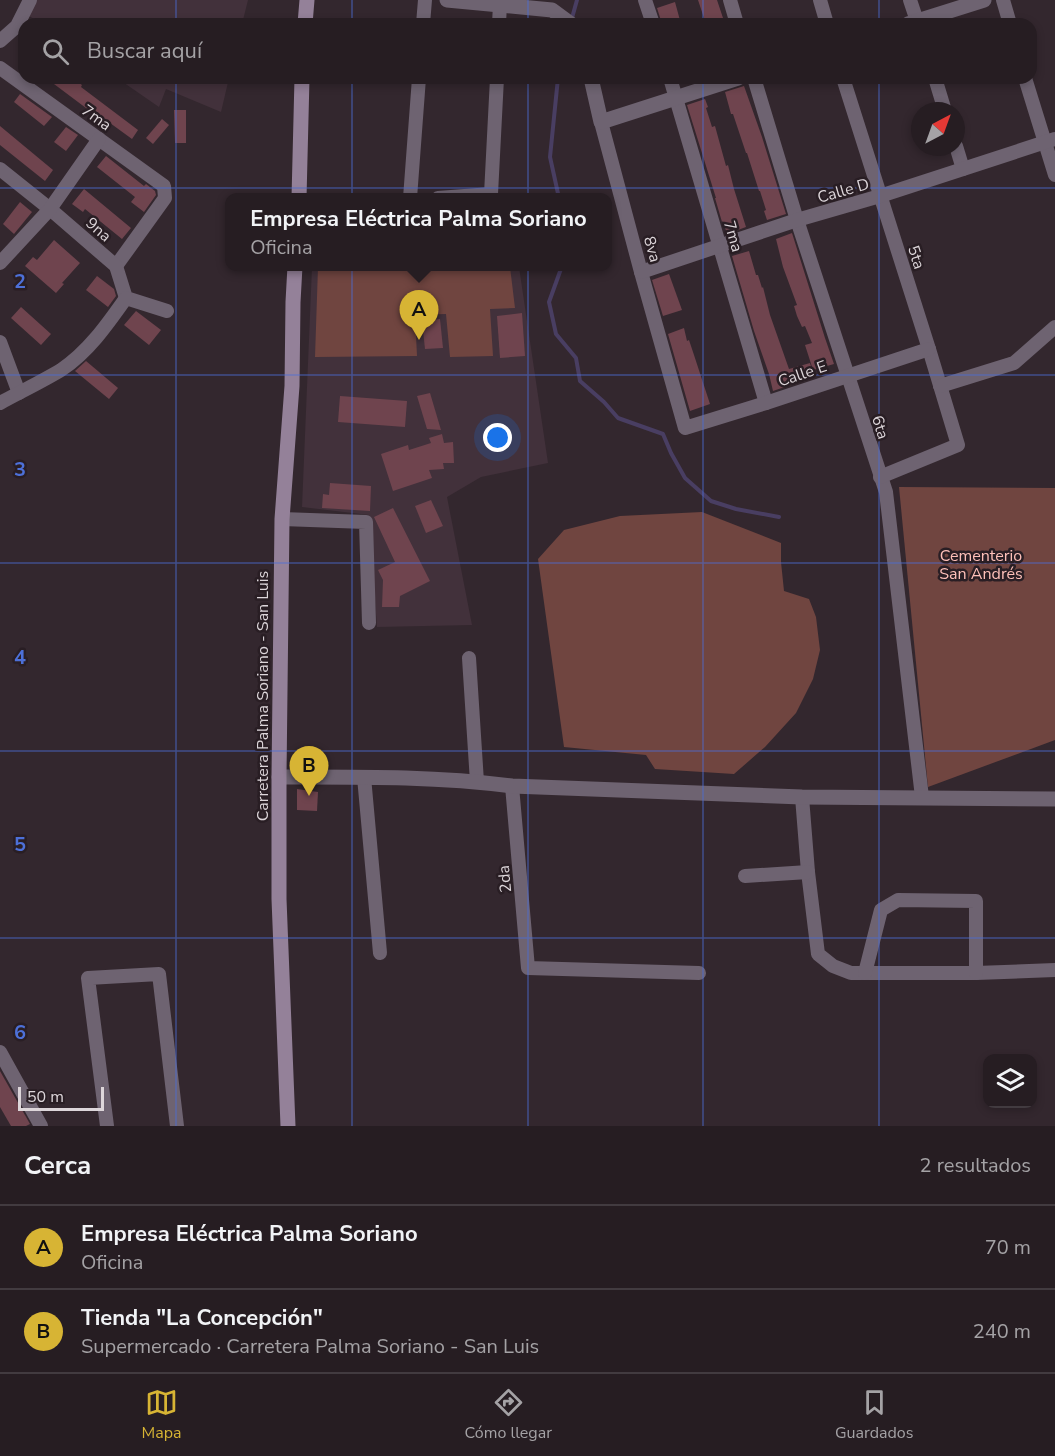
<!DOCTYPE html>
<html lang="es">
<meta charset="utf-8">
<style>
body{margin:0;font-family:"Nunito Sans",sans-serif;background:#2e262a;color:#f1f3f6}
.controls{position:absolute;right:18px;bottom:18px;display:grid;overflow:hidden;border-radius:12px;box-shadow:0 3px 9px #0003}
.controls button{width:54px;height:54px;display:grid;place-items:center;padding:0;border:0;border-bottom:2px solid #423b40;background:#261d22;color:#f1f3f6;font:30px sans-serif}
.compass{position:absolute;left:911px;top:102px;width:54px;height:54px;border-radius:50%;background:#261d22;box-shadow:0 3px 9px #0003;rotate:41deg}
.scale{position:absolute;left:18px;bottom:15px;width:86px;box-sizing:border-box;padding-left:6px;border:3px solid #ddd6da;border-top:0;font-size:16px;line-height:21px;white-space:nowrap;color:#ddd6da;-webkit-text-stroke:4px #291e24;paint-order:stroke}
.you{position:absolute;left:498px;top:438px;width:21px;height:21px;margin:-15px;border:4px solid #fff;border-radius:50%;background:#1a73e8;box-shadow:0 0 0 9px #1a73e833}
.badge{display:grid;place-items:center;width:39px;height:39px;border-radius:50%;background:#d7b434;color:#111;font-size:20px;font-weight:700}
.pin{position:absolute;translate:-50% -50px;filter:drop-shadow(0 2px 3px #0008)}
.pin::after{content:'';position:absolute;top:32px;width:21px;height:18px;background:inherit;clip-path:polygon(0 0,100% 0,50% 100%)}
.popup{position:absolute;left:225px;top:193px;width:387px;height:78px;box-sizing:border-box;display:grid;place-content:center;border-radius:12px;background:#261d22;filter:drop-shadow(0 2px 4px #0005);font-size:20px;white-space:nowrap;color:#a4a2a5}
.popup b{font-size:22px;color:#f1f3f6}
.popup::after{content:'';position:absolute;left:50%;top:100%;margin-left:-12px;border:12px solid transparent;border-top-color:#261d22}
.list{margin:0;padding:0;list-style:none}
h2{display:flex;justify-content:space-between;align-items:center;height:78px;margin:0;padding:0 24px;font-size:26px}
h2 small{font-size:20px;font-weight:400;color:#a4a2a5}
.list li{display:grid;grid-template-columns:39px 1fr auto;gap:18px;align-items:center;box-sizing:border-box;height:84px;padding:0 24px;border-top:2px solid #423b40}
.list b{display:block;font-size:22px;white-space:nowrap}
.list p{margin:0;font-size:20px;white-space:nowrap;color:#a4a2a5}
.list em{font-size:20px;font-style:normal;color:#a4a2a5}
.icon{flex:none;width:33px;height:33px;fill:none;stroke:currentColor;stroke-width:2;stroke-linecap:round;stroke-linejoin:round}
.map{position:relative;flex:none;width:1055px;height:1126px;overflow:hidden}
.search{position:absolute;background:#261d22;box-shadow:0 3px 9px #0003;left:18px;right:18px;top:18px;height:66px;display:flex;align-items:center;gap:15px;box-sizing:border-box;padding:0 21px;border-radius:18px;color:#a4a2a5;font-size:22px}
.sheet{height:246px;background:#261d22}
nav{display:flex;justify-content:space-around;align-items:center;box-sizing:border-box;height:84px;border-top:2px solid #423b40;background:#261d22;font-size:16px;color:#a4a2a5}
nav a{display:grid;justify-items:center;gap:3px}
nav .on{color:#d7b434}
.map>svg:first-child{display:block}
.built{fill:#42313b}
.green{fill:#704540}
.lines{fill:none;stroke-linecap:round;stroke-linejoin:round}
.stream{stroke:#493e62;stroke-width:4}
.building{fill:#6f444e}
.minor{stroke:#6e6371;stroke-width:14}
.tertiary{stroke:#6e6371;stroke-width:15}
.secondary{stroke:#948199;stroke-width:15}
.grid{fill:none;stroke:#4d70d8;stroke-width:1.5;stroke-opacity:0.55}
.labels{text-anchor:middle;stroke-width:5;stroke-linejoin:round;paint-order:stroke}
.street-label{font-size:16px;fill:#ddd6da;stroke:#291e24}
.park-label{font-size:16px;fill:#fec0b9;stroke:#291e24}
.grid-label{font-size:20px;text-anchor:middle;font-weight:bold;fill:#4d70d8;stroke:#291e24;stroke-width:5;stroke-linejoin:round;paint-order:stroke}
</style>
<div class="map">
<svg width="1055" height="1126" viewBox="0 0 1055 1126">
<rect width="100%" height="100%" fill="#33272e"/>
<!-- built -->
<g class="built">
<polygon points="37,0 248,0 242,24 41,24 28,15"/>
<polygon points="117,78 229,78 221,112 166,89 159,107"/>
<polygon points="312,267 519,267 548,463 481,477 447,497 472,625 377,627 369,515 302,507"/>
</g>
<!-- green -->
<g class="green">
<polygon points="318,267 510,267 515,308 490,309 493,356 450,357 446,314 415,315 417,356 315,357"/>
<polygon points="899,487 1055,488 1055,740 928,787"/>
<polygon points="702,512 781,543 781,562 784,591 809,599 816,617 820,650 813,679 796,713 765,747 734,774 655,769 646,755 564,747 538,559 564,530 620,516"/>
</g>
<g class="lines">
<!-- stream -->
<g class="stream">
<polyline points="572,18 577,0"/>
<polyline points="558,78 550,157 559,198"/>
<polyline points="562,266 549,302 556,334 576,358 580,381 604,402 618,418 663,434 671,453 685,478 711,501 736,509 779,517"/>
</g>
</g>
<!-- building -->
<g class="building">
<polygon points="698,0 717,0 725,24 706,24"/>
<polygon points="675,2 681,24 662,24 657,8"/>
<polygon points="46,78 73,78 82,85 81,87 138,130 132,139 99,115 98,117"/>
<polygon points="744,86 762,137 786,214 767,220 764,211 766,210 760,191 759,191 747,153 746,153 733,114 731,114 725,92"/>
<polygon points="20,94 52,117 44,126 14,102"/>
<polygon points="705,99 708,107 706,108 712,127 715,126 726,166 728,165 734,189 746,227 727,234 723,221 722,222 715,198 716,198 687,105"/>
<polygon points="174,110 186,110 186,143 175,143"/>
<polygon points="162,119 169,125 153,144 146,138"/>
<polygon points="0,126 53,170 45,181 0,145"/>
<polygon points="66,127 78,135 66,151 54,142"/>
<polygon points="106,156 144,186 146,184 155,191 156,195 144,212 131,202 135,197 97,167"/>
<polygon points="84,189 131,228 122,239 85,209 83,212 72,204"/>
<polygon points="20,202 32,212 14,234 3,224"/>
<polygon points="792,233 825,338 834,364 813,370 805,345 812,343 805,326 802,327 797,316 794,306 797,305 783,267 776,239"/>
<polygon points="54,240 80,263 62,283 64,284 56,293 25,266 33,257 37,260"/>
<polygon points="749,251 756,275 758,275 762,288 763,287 770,315 789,369 810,363 814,377 773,391 769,374 754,331 732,256"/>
<polygon points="669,274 682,310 663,316 652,280"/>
<polygon points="97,276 114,289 116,296 108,307 86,290"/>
<polygon points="21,307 51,334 41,345 11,318"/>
<polygon points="136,311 161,330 149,345 124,325"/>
<polygon points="522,313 525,356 500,358 497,316"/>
<polygon points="440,319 443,348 425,349 422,321"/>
<polygon points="684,328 687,341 689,340 694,355 710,404 690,411 668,334"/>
<polygon points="86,361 118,388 109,399 75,371"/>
<polygon points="430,393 441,430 427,429 417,396"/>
<polygon points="340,396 407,401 405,427 338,422"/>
<polygon points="442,434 444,443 453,442 454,463 443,463 444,469 429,470 432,478 393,491 381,454 408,445 409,450 431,443 429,438"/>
<polygon points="330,483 371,486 370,511 322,508 323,494 329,495"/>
<polygon points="431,500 443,526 426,533 415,506"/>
<polygon points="393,508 430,581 400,596 399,607 382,607 383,580 378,570 395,562 374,517"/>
<polygon points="297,789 318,792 317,811 297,810"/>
<polygon points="0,1071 30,1124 26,1126 11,1126 0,1107"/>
</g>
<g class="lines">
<!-- minor -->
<g class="minor">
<polyline points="645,0 653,24"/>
<polyline points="730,0 737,24"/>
<polyline points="820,0 827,24"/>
<polyline points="910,0 918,24"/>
<polyline points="1003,0 1010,24"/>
<polyline points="423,24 425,0"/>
<polyline points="499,24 500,4"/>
<polyline points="0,41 17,26 30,0"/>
<polyline points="0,68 164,186 165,198 116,266"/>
<polyline points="670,78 766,403"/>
<polyline points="754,78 797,220 886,492 922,797"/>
<polyline points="843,78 929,349 958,445 880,477"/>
<polyline points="935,78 945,111"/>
<polyline points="1025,78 1055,175"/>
<polyline points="601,122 641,272 685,428 766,403 929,349"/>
<polyline points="956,146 963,169"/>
<polyline points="0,169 50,209 116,266 126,298 167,311"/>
<polyline points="410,198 419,78"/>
<polyline points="438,198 491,194 497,78"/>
<polyline points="0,263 50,209 99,139"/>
<polyline points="641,272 797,220 880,196 1055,139"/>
<polyline points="0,342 19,393"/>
<polyline points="940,386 1014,363 1055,327"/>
<path d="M0,403C20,392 41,382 61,370C88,352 107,325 126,298"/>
<polyline points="282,519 366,522 369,623"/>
<polyline points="469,658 477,782"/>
<polyline points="364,777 380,953"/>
<polyline points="512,786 528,968 699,973"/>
<polyline points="802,797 808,872 818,954 833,966 851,973 976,973 1055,970"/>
<polyline points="745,876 808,872"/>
<polyline points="865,973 881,910 898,900 976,901 976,973"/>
<polyline points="0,1052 41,1126"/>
<polyline points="107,1126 88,978 159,974 177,1126"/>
</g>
<!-- tertiary -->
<g class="tertiary">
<polyline points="447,0 552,10 571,24"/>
<polyline points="908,24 984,0"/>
<polyline points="591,78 601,122 738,78"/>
<path d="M279,777C357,777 435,776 512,786L802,797L1055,799"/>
</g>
<!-- secondary -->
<g class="secondary">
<polyline points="305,24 307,0"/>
<polyline points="299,198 302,78"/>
<polyline points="288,1126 279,899 279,777 282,519 292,386 293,302 295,266"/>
</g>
</g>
<!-- grid -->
<path class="grid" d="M176,0V24M352,0V24M528,0V24M703,0V24M879,0V24M176,78V1126M352,78V1126M528,78V1126M703,78V1126M879,78V1126M0,188H1055M0,375H1055M0,563H1055M0,751H1055M0,938H1055"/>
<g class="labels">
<!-- street labels -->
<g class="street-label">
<text transform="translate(97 117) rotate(36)" y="6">7ma</text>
<text transform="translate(843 190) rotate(-16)" y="6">Calle D</text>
<text transform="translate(99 229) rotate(41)" y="6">9na</text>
<text transform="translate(734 236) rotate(74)" y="6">7ma</text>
<text transform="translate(653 249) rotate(75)" y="6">8va</text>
<text transform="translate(917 257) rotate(72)" y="6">5ta</text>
<text transform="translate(802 373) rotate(-19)" y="6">Calle E</text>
<text transform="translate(881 427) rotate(72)" y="6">6ta</text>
<text transform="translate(262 696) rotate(-90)" y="6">Carretera Palma Soriano - San Luis</text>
<text transform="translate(504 879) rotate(-95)" y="6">2da</text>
</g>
<!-- park labels -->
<g class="park-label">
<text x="981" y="561">Cementerio<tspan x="981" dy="18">San Andrés</tspan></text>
</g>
</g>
<g class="grid-label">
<text x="20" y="288">2</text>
<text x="20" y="476">3</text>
<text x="20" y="664">4</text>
<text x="20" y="851">5</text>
<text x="20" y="1039">6</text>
</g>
</svg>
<div class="controls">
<button><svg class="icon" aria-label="layers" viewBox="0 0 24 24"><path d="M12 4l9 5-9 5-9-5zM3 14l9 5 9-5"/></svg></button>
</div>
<svg class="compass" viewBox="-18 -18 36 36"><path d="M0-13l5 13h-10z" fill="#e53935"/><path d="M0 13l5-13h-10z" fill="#a4a2a5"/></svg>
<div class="scale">50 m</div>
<div class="you"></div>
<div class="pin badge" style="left:419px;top:340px">A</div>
<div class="popup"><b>Empresa Eléctrica Palma Soriano</b>Oficina</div>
<div class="pin badge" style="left:309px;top:796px">B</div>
<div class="search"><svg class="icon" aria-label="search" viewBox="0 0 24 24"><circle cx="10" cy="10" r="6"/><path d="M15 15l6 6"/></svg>Buscar aquí</div>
</div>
<section class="sheet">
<h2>Cerca<small>2 resultados</small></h2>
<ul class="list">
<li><span class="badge">A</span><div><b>Empresa Eléctrica Palma Soriano</b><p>Oficina</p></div><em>70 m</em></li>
<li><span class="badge">B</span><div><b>Tienda &quot;La Concepción&quot;</b><p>Supermercado · Carretera Palma Soriano - San Luis</p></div><em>240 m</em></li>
</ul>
</section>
<nav>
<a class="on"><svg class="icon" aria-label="map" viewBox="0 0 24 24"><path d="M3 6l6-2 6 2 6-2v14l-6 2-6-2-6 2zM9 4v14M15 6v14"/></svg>Mapa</a>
<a><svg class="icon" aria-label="directions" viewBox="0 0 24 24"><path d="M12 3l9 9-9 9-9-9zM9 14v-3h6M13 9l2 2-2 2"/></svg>Cómo llegar</a>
<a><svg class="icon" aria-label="saved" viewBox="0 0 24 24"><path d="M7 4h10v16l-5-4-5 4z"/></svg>Guardados</a>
</nav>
